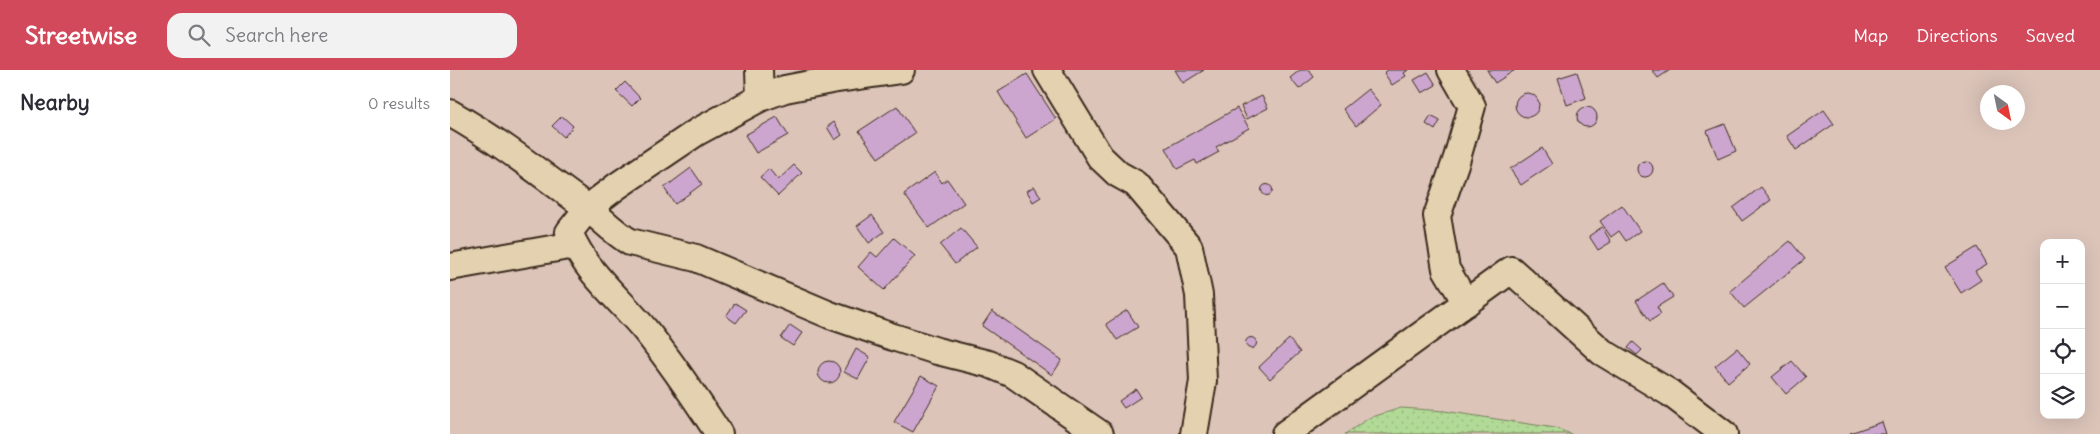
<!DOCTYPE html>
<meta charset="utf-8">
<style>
body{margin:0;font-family:Delius,sans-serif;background:#f2f2f3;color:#2b2b33}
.controls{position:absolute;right:15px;bottom:15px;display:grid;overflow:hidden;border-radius:10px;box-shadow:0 5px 20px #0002}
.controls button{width:45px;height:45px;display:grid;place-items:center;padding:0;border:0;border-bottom:1px solid #e1e1e2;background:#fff;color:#2b2b33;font:25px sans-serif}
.compass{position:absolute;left:1530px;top:15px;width:45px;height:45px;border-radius:50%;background:#fff;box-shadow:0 5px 20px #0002;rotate:147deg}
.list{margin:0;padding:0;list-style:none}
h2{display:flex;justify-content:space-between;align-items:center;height:65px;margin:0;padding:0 20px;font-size:21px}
h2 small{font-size:16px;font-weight:400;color:#7c7c81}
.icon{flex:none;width:28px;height:28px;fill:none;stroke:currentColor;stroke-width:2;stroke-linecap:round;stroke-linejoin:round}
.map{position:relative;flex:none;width:1650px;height:364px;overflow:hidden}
header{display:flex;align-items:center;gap:30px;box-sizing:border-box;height:70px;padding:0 25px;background:#d1495b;color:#fff}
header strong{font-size:24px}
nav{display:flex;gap:28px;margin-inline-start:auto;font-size:18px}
.search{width:350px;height:45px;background:#f2f2f3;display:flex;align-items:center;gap:12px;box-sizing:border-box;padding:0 18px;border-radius:15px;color:#7c7c81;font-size:19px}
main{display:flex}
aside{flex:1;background:#fff}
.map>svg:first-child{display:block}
.grass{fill:url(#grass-dots);stroke:#76825a}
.building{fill:#cca6cf;stroke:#3b2a1e}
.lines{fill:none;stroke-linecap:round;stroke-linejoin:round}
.street-casing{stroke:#3b2a1e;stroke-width:30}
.street{stroke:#e3d1af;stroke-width:26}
</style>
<header>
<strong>Streetwise</strong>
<div class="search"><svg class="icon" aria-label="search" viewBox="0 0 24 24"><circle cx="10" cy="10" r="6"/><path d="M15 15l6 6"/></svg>Search here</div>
<nav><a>Map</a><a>Directions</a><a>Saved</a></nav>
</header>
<main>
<aside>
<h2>Nearby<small>0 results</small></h2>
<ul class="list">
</ul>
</aside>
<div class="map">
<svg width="1650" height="364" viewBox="0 0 1650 364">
<defs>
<pattern id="grass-dots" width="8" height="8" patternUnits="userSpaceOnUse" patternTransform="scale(1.25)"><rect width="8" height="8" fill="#b2da97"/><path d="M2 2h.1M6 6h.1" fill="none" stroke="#9abb82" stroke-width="1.8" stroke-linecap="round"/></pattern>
</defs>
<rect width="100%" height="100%" fill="#dcc4b9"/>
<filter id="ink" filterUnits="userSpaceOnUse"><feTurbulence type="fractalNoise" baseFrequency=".02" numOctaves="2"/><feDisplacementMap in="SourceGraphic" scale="10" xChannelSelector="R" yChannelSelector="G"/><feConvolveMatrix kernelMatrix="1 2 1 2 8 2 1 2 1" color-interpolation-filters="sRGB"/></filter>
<g filter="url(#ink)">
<!-- grass -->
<polygon class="grass" points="951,338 994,341 1105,358 1121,364 895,364 919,348"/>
<!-- building -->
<g class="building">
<polygon points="725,0 754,0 733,13"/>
<polygon points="850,0 859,0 864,7 849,19 840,8"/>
<polygon points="938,0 958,0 954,3 956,6 942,15 934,3"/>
<polygon points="1037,0 1065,0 1045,13"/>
<polygon points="1202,0 1220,0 1208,8"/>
<polygon points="978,2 986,15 972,23 964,10"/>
<polygon points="1127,2 1136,28 1117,35 1108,8"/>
<polygon points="577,4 606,49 576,68 548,22"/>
<polygon points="175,12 190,28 182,36 166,21"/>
<polygon points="918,19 931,35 906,56 893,39"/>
<circle cx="1077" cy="35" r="12"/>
<polygon points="812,26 818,38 797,49 791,36"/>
<polygon points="447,36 465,63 428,88 409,61"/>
<circle cx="1137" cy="47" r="10"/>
<polygon points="787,38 799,58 766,77 769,82 747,94 745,90 727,99 716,78"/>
<polygon points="1374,40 1384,54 1346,80 1337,66"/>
<polygon points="112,46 123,56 114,67 102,56"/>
<polygon points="981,46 990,51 985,60 976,54"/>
<polygon points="327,47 338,65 306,83 295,65"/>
<polygon points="384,52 392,65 385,70 377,57"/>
<polygon points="1275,54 1286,81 1268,89 1257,61"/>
<polygon points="1092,78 1102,94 1071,115 1060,99"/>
<circle cx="1195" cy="99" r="8"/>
<polygon points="344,95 352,103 328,126 310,107 319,99 328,110"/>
<polygon points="241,98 252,114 225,134 214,118"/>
<polygon points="485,102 492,113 497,109 514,133 479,158 454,124"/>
<circle cx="817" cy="120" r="5.5"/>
<polygon points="584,116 591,127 583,132 577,121"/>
<polygon points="1311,117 1321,130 1292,151 1283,138"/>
<polygon points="1172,135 1190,161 1176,171 1169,161 1161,167 1150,151"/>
<polygon points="422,145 434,162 419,173 407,156"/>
<polygon points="1152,157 1161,172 1148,180 1139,166"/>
<polygon points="511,158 527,177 505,194 490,175"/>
<polygon points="444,168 465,186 434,220 408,197 421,182 427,187"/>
<polygon points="1340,171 1355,189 1294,238 1280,221"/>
<polygon points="1527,177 1537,194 1525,201 1531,210 1511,223 1495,197"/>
<polygon points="1213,213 1223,227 1207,237 1211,244 1200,251 1186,231"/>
<polygon points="285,233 296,240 286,253 276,246"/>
<polygon points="677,240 688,257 667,270 656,254"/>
<polygon points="542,241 612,290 602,305 532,256"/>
<polygon points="340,255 352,263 343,276 331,268"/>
<circle cx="801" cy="273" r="5.5"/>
<polygon points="839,269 850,282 820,309 809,297"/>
<polygon points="1183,272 1192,280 1187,285 1178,278"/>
<polygon points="1287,278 1300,294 1278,312 1265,296"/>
<polygon points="406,279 420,287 408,309 394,302"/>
<polygon points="1342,291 1356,307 1336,324 1322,307"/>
<circle cx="379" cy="302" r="11"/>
<polygon points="471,306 489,316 463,362 444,352"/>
<polygon points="686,319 691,327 674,338 669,331"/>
<polygon points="1432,352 1436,364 1400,364 1400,363"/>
</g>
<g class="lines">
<!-- street casing -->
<g class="street-casing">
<g id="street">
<polyline points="309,0 310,28"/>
<polyline points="597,0 650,87 668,104 686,114 739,177 749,225 753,311 744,364"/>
<polyline points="1001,0 1022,36 1007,88 987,146 996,199 1016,233"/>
<path d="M0,43C48,70 91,104 135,136C151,148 163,162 180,172L246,188L380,245L443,267L487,281L539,294L563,304L650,364"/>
<polyline points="0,197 124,175"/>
<path d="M269,364C246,329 222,293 196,261C169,228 135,202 119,162L138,138L167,116L247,62L310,28L335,19L381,10L451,0"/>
<polyline points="835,364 1061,200 1152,282 1220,323 1274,364"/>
</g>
</g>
<!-- street -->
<use href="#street" class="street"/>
</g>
</g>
</svg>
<div class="controls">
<button>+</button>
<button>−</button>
<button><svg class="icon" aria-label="locate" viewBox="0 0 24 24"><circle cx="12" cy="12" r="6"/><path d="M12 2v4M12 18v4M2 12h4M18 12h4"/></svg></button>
<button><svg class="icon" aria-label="layers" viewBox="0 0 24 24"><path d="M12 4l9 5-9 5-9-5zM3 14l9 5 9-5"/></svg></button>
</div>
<svg class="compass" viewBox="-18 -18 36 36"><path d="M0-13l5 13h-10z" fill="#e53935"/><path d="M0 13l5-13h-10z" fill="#7c7c81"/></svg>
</div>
</main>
